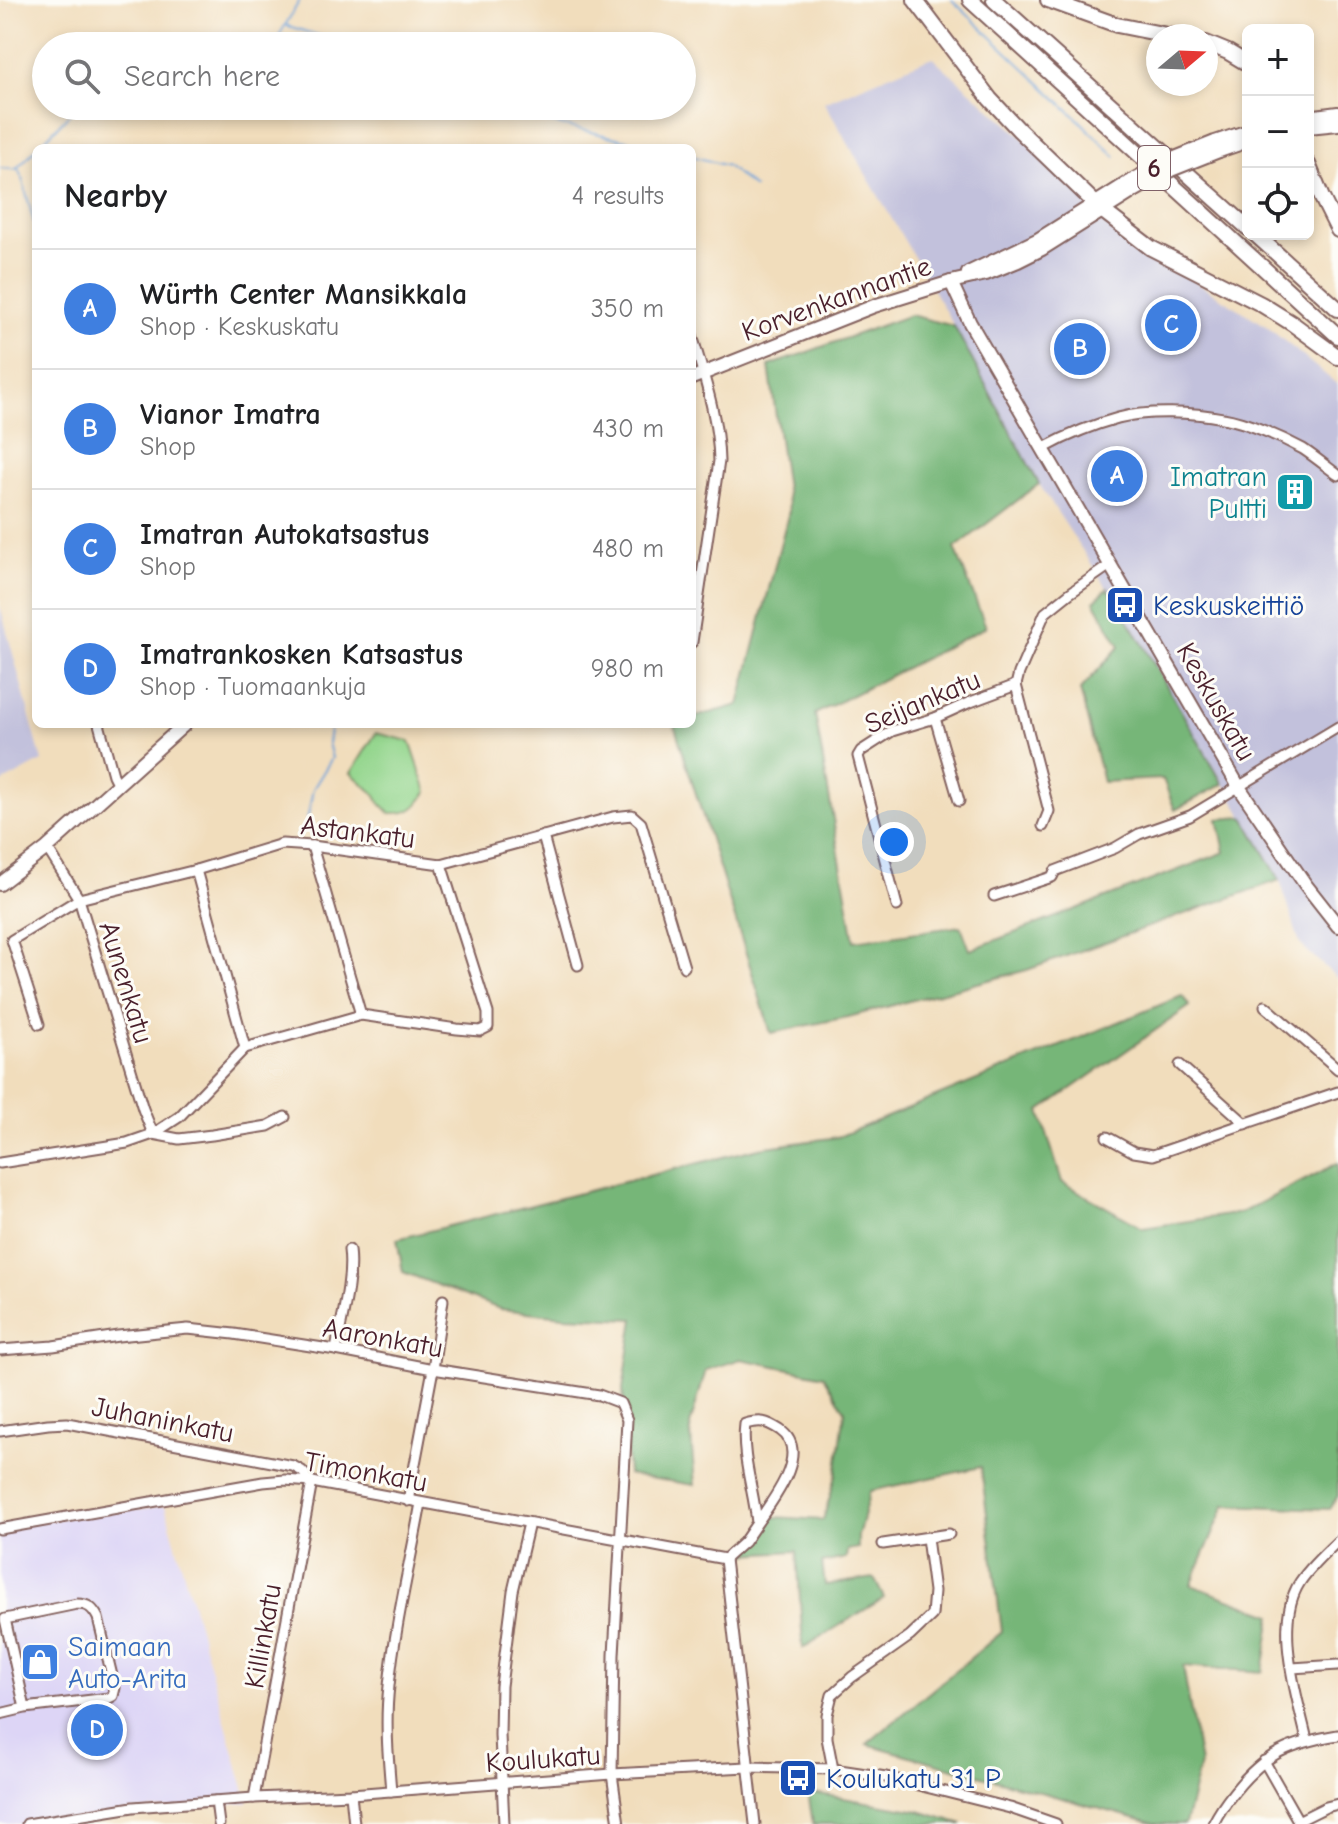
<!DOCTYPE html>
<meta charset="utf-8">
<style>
body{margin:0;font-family:"Comic Neue",sans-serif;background:#f2f2f2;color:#202124}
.controls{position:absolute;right:24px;top:24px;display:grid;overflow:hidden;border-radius:12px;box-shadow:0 4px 12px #0003}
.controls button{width:72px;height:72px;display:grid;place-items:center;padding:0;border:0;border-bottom:2px solid #e0e0e0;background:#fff;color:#202124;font:40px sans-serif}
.compass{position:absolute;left:1146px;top:24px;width:72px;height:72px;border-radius:50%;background:#fff;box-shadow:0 4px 12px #0003;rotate:71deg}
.you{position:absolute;left:894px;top:842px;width:28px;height:28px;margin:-20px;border:6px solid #fff;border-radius:50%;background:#1a73e8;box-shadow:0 0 0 12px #1a73e833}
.badge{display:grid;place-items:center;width:52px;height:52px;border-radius:50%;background:#111827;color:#fff;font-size:26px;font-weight:700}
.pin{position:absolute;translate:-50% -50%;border:4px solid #fff;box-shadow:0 2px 8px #0006}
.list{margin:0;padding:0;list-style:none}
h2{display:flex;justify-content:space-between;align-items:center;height:104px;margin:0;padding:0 32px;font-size:34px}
h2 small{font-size:26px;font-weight:400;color:#757577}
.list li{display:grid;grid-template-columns:52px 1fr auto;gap:24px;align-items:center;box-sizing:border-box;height:120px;padding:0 32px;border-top:2px solid #e0e0e0}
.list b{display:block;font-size:30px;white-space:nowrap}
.list p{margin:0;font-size:26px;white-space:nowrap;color:#757577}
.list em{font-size:26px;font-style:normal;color:#757577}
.icon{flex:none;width:44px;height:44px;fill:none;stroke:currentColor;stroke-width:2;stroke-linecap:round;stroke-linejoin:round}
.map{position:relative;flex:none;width:1338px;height:1824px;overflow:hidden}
.search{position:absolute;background:#fff;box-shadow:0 4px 12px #0003;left:32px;top:32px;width:664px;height:88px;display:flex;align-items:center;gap:20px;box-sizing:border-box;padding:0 28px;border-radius:44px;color:#757577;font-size:30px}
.panel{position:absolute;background:#fff;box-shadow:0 4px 12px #0003;left:32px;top:144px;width:664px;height:584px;border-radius:12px}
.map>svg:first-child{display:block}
.built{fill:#ddd5f6}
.industrial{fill:#c2c1dc}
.green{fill:#93d58c;stroke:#6e7a5c;stroke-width:2}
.forest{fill:#76b678;stroke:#606a52;stroke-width:2}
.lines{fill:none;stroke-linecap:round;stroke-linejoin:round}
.stream{stroke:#6ba1d8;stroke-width:2}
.minor-casing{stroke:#84625e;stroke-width:13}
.major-casing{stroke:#84625e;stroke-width:16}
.highway-casing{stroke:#84625e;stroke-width:18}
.minor{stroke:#fff;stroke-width:9}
.major{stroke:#fff;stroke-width:12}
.highway{stroke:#fff;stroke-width:14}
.major-bridge-casing{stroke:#84625e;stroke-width:16;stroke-linecap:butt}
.major-bridge{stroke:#fff;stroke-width:12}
.labels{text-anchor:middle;stroke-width:6;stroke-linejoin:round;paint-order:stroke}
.shield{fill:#fdfcf7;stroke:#806168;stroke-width:2}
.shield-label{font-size:26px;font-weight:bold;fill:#4a1f2b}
.street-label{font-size:28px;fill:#4a1f2b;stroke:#fdfcf7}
.culture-label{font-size:28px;fill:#0d838f;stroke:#fdfcf7;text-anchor:end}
.transit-label{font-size:28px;fill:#164399;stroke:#fdfcf7;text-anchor:start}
.shop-label{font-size:28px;fill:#366cbe;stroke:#fdfcf7;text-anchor:start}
</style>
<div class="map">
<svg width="1338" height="1824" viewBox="0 0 1338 1824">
<rect width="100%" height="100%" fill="#fdfcf7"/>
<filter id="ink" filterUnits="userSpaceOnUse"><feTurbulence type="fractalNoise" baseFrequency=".0125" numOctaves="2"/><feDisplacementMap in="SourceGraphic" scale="16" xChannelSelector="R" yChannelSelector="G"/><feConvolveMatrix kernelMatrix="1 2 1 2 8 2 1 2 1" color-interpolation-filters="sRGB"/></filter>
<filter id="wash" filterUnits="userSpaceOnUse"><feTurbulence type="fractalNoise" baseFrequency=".006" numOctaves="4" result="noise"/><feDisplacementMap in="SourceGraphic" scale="32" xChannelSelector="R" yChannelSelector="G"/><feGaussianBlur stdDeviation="1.8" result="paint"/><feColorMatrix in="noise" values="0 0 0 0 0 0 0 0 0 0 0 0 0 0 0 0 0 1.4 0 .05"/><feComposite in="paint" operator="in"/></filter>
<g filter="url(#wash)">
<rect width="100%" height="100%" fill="#f1ddbc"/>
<!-- built -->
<polygon class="built" points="165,1506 248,1803 130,1811 51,1824 0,1824 0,1526"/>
<!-- industrial -->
<g class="industrial">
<polygon points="932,57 1159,259 1266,326 1338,385 1338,979 1300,944 1280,880 1134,629 1039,484 954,326 824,102"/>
<polygon points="0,606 42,761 0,784"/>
</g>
<!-- green -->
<path class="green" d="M376,733L410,741L427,792C416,809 410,814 390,813L379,802L376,795L351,773Z"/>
<!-- forest -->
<g class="forest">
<polygon points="910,315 954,326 1039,484 955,548 986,627 815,714 854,941 961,926 970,950 1225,852 1218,819 1244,817 1280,880 1027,970 852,1016 771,1033 674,724 692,724 692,718 739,705 789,511 769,366"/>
<polygon points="1108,588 1134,629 1223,784 1175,810 1163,779 1103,782 1080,690 1120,646 1094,601"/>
<polygon points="1182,996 1190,1006 1040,1111 1062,1182 1143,1228 1241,1213 1338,1163 1338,1496 1329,1509 1225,1505 1191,1585 1272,1615 1263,1672 1183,1666 1200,1764 1185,1824 1155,1824 867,1744 1002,1632 981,1467 870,1491 858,1536 858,1548 847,1550 846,1558 822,1563 825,1585 874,1578 884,1598 803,1648 797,1551 741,1554 774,1517 823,1520 836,1476 845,1411 824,1376 741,1359 706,1370 690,1425 695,1485 628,1475 623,1389 634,1319 564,1316 500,1309 403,1272 397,1239 759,1148 838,1137"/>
<polygon points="808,1792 919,1811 963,1824 813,1824"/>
</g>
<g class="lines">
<!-- stream -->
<g class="stream">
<polyline points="952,0 1077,118 1116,157"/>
<polyline points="285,25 352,46"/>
<polyline points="273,46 300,0"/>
<polyline points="479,106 660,148"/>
<polyline points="37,148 77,106"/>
<polyline points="692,156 727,166 754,188"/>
<polyline points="0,168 20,170 36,230"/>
<polyline points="16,169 36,149"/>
<polyline points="306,826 313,789 332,758 328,743 331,724"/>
</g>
</g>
</g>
<g filter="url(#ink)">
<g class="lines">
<!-- minor casing -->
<g class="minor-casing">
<g id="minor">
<path d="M692,335C704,377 718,417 719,461L692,642"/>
<path d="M1044,448C1068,435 1092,425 1118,418C1148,410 1193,412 1223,418C1247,422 1281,437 1303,449C1315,457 1326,466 1338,475"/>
<polyline points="935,718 959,801"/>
<polyline points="99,724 113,775 118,785"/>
<polyline points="1043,826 1049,811 1016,685 1019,673 1045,613 1070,593 1110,565"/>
<polyline points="543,836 578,965"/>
<polyline points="312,846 361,1015"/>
<polyline points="47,848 79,899 143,1109 153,1134 179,1139 212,1135 268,1126 285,1117"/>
<polyline points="196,870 245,1048"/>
<polyline points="994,896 1052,877 1055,871 1115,848 1139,834 1190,816 1338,727"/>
<polyline points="897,906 858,756 861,751 892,731 935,718 968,703 1016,685"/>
<polyline points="1265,1006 1338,1069"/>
<polyline points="39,1024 12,940 79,899 196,870 282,844 312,846 441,864 613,817 632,815 641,823 684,967"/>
<polyline points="1180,1065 1246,1124"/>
<polyline points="1107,1137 1134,1152 1153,1155 1338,1092"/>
<polyline points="0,1163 127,1143 153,1134 179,1117 245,1048 312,1029 361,1015 457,1029 480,1031 488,1027 488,1013 441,864"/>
<polyline points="0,1350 53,1346 118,1336 188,1329 234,1334 336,1350 433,1369 599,1395 620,1403 627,1420 614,1655 612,1774 619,1824"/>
<path d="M336,1350C341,1320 353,1280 349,1250"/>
<polyline points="0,1431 48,1424 67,1423 293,1466 302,1471 312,1482 254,1798"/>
<polyline points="408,1501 433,1369 443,1300"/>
<polyline points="0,1529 263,1482 285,1480 312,1482 725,1559"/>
<polyline points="883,1544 949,1534"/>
<path d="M725,1559L744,1542L757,1523C754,1491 741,1456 745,1424C761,1420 766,1421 780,1430C812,1452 772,1501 757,1523"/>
<polyline points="725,1559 755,1824"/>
<polyline points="1292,1668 1338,1665"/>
<path d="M0,1714L25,1708L109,1698L113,1696L115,1688L98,1618C93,1608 88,1604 77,1604L5,1619L25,1708"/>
<path d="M1307,1740C1297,1696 1273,1623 1300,1582C1310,1567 1325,1553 1338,1541"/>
<polyline points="1264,1761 1300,1824"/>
<polyline points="833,1769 827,1738 827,1715 832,1695 852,1677 910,1636 932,1615 934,1591 927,1538"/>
<path d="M391,1791C388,1756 385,1721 389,1686C395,1625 410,1564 421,1503"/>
<polyline points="351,1794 354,1824"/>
<polyline points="216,1801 219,1824"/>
<polyline points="1298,1821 1326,1807 1338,1804"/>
<polyline points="27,1824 133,1807 254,1798 351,1794 612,1774 747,1767 833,1769 886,1777 1010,1808 1056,1824"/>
<polyline points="504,1824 500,1735 501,1686 513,1591 529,1523"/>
<path d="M1213,1824C1219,1812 1226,1802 1234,1792C1265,1753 1290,1743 1338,1735"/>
</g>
</g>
<!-- major casing -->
<g class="major-casing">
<g id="major">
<polyline points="1308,117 1338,113"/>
<polyline points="1308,127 1338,124"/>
<polyline points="1215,142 1248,131"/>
<polyline points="1219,151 1248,141"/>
<polyline points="968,273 1037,240 1129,182"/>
<polyline points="951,282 970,323 1239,787 1305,884 1338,926"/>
<polyline points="692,378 874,306 951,282 986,274 1018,261 1042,249 1134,191"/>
<polyline points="0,884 47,848 185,724"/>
</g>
</g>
<!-- highway casing -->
<g class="highway-casing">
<g id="highway">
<polyline points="915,0 990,99 1019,130 1103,211 1151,248 1261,304 1293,324 1338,357"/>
<polyline points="970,0 1338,336"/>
<polyline points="994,0 1248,228"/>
<polyline points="1048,0 1117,25 1172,36"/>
<polyline points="1206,43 1228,52 1248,64"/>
<polyline points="1308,164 1322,198 1338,230"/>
<polyline points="1255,234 1338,309"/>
</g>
</g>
<!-- minor -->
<use href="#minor" class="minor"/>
<!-- major -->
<use href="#major" class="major"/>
<!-- highway -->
<use href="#highway" class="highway"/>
<!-- major-bridge casing -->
<g class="major-bridge-casing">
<g id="major-bridge">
<polyline points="1129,182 1165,162 1215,142"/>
<polyline points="1134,191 1171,170 1219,151"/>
</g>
</g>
<!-- major-bridge -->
<use href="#major-bridge" class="major-bridge"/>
</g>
</g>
<!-- icons -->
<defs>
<g id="building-square" transform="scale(2)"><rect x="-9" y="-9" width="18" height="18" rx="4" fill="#0f9aa8" stroke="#fdfcf7"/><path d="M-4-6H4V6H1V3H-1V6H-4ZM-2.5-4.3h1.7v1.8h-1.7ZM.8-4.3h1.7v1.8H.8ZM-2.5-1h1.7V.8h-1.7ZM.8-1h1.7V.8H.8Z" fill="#fff"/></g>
<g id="bus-square" transform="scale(2)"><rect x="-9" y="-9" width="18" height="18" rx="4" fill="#1a4fb4" stroke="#fdfcf7"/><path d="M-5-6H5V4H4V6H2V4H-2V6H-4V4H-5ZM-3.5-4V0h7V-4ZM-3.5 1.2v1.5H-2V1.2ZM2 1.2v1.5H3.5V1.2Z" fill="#fff"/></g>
<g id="shop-square" transform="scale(2)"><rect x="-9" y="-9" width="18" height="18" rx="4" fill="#3f7fe0" stroke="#fdfcf7"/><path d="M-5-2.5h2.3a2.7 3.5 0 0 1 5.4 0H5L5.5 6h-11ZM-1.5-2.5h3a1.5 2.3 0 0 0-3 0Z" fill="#fff"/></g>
</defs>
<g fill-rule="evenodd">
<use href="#building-square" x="1295" y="492"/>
<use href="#bus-square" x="1125" y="605"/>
<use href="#shop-square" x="40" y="1662"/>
<use href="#bus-square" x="798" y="1778"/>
</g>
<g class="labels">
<!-- shield labels -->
<rect class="shield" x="1138" y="146" width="32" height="44" rx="6"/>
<g class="shield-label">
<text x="1154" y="177">6</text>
</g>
<!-- street labels -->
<g class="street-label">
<text transform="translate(836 298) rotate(-20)" y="10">Korvenkannantie</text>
<text transform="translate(922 701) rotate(-23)" y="10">Seijankatu</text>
<text transform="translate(1217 701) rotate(60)" y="10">Keskuskatu</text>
<text transform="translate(358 831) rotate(7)" y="10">Astankatu</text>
<text transform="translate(127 982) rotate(73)" y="10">Aunenkatu</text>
<text transform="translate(383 1337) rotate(10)" y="10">Aaronkatu</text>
<text transform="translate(163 1419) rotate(11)" y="10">Juhaninkatu</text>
<text transform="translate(366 1471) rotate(10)" y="10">Timonkatu</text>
<text transform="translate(262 1636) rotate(-80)" y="10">Killinkatu</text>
<text transform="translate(543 1758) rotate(-4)" y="10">Koulukatu</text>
</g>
<!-- culture labels -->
<g class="culture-label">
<text x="1267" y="486">Imatran<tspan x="1267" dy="32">Pultti</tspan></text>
</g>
<!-- transit labels -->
<g class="transit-label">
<text x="1153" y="615">Keskuskeittiö</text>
<text x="826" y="1788">Koulukatu 31 P</text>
</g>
<!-- shop labels -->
<g class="shop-label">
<text x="68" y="1656">Saimaan<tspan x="68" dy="32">Auto-Arita</tspan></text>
</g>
</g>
</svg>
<div class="controls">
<button>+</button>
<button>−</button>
<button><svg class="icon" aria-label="locate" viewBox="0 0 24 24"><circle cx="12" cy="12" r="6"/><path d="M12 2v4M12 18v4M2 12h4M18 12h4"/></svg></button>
</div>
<svg class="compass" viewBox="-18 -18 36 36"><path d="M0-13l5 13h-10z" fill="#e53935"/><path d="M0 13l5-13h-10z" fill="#757577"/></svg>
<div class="you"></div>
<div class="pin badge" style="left:1117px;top:476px;background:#3f7fe0">A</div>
<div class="pin badge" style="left:1080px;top:349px;background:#3f7fe0">B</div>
<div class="pin badge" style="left:1171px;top:325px;background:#3f7fe0">C</div>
<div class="pin badge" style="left:97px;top:1730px;background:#3f7fe0">D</div>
<div class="search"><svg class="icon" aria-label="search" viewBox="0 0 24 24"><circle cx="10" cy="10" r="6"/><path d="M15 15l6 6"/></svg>Search here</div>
<section class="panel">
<h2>Nearby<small>4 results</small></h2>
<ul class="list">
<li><span class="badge" style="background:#3f7fe0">A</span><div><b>Würth Center Mansikkala</b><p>Shop · Keskuskatu</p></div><em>350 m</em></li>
<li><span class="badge" style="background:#3f7fe0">B</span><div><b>Vianor Imatra</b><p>Shop</p></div><em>430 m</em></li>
<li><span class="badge" style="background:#3f7fe0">C</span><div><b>Imatran Autokatsastus</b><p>Shop</p></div><em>480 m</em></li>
<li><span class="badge" style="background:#3f7fe0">D</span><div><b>Imatrankosken Katsastus</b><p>Shop · Tuomaankuja</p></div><em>980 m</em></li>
</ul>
</section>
</div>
